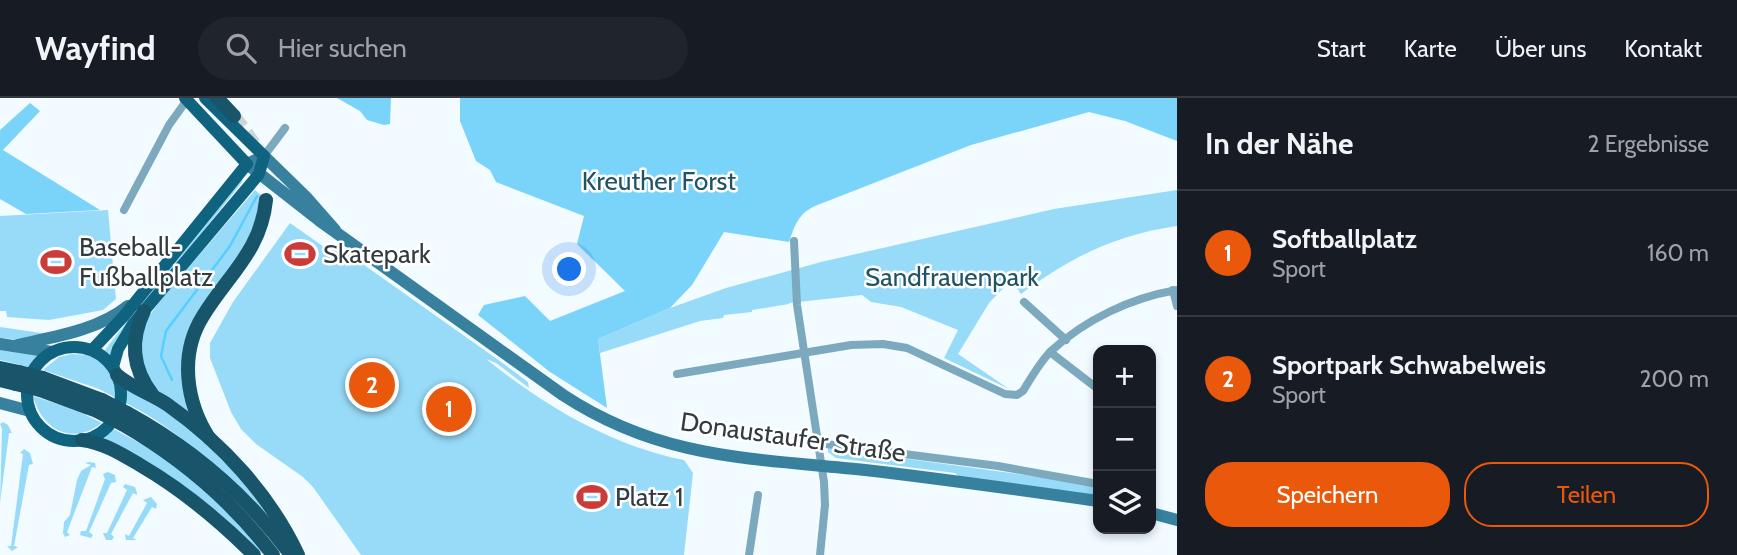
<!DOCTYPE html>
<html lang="de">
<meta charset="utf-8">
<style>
body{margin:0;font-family:Cabin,sans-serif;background:#20242c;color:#f1f3f6}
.controls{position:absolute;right:21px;bottom:21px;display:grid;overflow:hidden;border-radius:14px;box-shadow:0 4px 10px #0003}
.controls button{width:63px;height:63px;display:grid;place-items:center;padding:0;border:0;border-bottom:2px solid #363941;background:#171b24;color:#f1f3f6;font:35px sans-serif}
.you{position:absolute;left:570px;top:172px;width:24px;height:24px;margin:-18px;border:5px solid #fff;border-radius:50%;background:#1a73e8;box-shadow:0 0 0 10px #1a73e833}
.badge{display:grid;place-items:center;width:46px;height:46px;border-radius:50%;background:#ea580c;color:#fff;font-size:23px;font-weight:700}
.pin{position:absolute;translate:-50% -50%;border:4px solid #fff;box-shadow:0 2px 7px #0006}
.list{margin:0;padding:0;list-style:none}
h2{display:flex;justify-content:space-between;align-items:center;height:91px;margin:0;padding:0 28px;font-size:30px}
h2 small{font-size:23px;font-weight:400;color:#9ea1a6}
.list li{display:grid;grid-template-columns:46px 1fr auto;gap:21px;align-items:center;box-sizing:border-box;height:126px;padding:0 28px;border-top:2px solid #363941}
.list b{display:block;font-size:26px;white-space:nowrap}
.list p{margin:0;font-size:23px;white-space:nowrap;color:#9ea1a6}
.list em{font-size:23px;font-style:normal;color:#9ea1a6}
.actions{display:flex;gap:14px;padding:21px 28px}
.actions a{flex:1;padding:16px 0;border:2px solid #ea580c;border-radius:28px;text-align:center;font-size:24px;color:#ea580c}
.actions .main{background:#ea580c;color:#fff}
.icon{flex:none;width:38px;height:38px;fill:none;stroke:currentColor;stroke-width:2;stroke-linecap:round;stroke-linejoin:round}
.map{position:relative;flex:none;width:1177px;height:457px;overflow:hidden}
header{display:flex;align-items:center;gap:42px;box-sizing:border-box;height:98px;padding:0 35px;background:#171b24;border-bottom:2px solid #363941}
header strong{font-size:33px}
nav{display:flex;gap:38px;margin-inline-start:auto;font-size:24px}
.search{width:490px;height:63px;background:#20242c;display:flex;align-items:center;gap:18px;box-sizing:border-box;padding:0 24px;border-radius:38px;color:#9ea1a6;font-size:26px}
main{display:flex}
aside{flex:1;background:#171b24}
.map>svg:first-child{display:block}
.green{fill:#98dbf8}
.forest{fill:#7ad3f9}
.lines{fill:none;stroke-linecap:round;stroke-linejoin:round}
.stream{stroke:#56cfff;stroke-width:2.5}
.trunk-tunnel{stroke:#ccd5d9;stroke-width:14;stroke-dasharray:14 7;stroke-linecap:butt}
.minor{stroke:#7ca9bd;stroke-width:8}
.secondary{stroke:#37819f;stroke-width:12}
.primary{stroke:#0f637f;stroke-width:12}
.trunk{stroke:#18556a;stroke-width:14}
.trunk-bridge{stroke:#18556a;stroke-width:14}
.labels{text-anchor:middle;stroke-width:5;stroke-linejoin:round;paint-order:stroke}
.park-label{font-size:26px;fill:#215367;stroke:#fff}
.poi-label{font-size:26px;fill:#323b3f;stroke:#fff;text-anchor:start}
.street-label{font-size:26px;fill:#323b3f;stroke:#fff}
</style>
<header>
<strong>Wayfind</strong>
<div class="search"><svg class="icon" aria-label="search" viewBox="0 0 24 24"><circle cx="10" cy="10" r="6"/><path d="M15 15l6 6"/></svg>Hier suchen</div>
<nav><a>Start</a><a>Karte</a><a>Über uns</a><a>Kontakt</a></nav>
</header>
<main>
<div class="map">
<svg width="1177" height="457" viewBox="0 0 1177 457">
<rect width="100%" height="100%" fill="#f2fbff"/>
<!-- green -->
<g class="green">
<polygon points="240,81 243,83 130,225 111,258 104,253"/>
<polygon points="255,92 261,97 251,143 189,239 199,326 155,291 138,258 144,225 163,199"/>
<path d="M1177,92V128C1115,137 1071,159 1021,196L1011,182L989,205L958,256L1009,291L944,260L958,232L901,209L871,204L862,197L789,205V206L752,212V214L724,217L723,220L700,223L600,255L598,241L670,210L726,190L821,164L1054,111Z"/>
<polygon points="108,112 116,201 103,212 49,222 7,219 6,213 0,213 0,118"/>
<path d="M290,125L331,154L334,147L343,152L504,266L528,284L529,290L496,265L486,261C545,308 610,347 684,362L693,375L684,457H361L313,389L303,379L256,346L241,331L231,314L210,260V245L233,204Z"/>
<polygon points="0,229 48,236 23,242 0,240"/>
<polygon points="0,251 40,256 29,269 0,262"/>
<path d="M72,256C79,257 88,256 95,257C112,260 118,287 118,301L99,291L43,272L59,259Z"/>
<path d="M126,287L175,316L237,374L287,444C239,390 192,339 126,305Z"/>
<path d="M33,298L86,315V317L102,325C72,348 42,332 33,298Z"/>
<polygon points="3,324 8,327 12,335 9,335 0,405 2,331 0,326"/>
<polygon points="110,329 164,358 239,422 264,457 218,414 181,386 99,337"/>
<polygon points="828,350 1098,387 1098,398 960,379 955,375 836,360 828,354"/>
<polygon points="24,351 30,355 33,366 29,367 14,448 18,449 12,453 7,448 11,448 23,356 20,355"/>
<polygon points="90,364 95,365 96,370 92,369 67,434 70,437 65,439 63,435 64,424 70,417 77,382 81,373 91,367 85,365"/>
<polygon points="108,374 115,377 116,384 111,385 89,434 93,437 91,440 80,437 81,433 86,433 105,381 103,376"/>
<polygon points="125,386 135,389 137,395 137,397 133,395 111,436 114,439 112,442 106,442 103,435 107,435 127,392 123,389"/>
<polygon points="151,399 157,406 156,411 152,409 133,440 137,442 126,442 125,436 129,438 147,405 143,402"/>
</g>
<!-- forest -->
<g class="forest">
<polygon points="337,0 391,0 390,26 384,27 367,22 360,13"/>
<path d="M460,0H1177V43L1125,23L1089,14L971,47L815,108C798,116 795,127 789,144L724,134L692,187L670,210L598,241L607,310L550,274L478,217L484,207L525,198L550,223L625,193L577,146L584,118L496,84L490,72L476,63L460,23Z"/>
<polygon points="30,5 40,13 3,52 100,112 26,116 0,101 0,32"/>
</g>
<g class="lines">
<!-- stream -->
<polyline class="stream" points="172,282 161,258 166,233 230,148 257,98"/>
<!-- trunk-tunnel -->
<polyline class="trunk-tunnel" points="234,18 254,46"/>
<!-- minor -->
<g class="minor">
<polyline points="264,58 285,30"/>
<polyline points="124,112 169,27 187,2"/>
<polyline points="794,143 797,207 824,384 825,407 820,457"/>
<polyline points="1173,192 1177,208"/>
<polyline points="1024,204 1066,242"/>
<polyline points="1050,254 1098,291"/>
<path d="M677,276L851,247L883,246L907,250L1005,296L1017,297L1023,293C1031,280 1040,264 1051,253C1086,221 1131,200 1177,192"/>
<polyline points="818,345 998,368 1098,386"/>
<polyline points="749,457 758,397"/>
</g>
<!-- secondary -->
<g class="secondary">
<path d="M335,132L306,99L264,58L247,66L320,123L563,297C662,362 752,360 865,372C943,381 1021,392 1098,403"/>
<polyline points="0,246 52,254"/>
<path d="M13,248C52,239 97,233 128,208"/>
<polyline points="0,305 30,313"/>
<polyline points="1151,415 1177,422"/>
</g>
<!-- primary -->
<g class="primary">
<circle cx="74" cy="296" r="47"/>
<polyline points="92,252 124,218 247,66 185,0"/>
<polyline points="113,269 118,251 133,226 259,76 264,58 205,0"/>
</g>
<!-- trunk -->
<g class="trunk">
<polyline points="217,0 234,18"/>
<path d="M144,213C130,242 132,270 152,296"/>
<polyline points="0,270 19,274"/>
<path d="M117,277C132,290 152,296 168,307C222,345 270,397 298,457"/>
<polyline points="43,280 102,302"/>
<polyline points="0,282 16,286"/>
<polyline points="40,292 97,313"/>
<path d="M127,315C191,350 244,395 288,453"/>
<path d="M122,326C181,360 232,403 273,457"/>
<path d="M209,340C186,304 179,256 203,218C228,177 261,153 266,102"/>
<path d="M82,342C104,345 121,356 140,367C183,392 219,422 254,457"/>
</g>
<!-- trunk-bridge -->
<g class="trunk-bridge">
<polyline points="19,274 43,280"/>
<polyline points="16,286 40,292"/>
<polyline points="102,302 127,315"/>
<polyline points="97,313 122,326"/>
</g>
</g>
<!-- icons -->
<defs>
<g id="stadium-bare" transform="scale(2.415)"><path d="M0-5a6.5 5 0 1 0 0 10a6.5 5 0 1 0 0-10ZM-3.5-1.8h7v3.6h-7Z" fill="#cb3c38" stroke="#fff" stroke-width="2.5" paint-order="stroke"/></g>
</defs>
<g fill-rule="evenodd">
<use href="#stadium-bare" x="300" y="156"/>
<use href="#stadium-bare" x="56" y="164"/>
<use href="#stadium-bare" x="592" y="399"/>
</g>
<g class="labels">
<!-- park labels -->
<g class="park-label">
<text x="659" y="92">Kreuther Forst</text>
<text x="952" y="188">Sandfrauenpark</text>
</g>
<!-- poi labels -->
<g class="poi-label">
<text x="79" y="158">Baseball-<tspan x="79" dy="30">Fußballplatz</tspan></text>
<text x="323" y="165">Skatepark</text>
<text x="615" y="408">Platz 1</text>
</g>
<!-- street labels -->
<g class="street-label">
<text transform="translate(793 339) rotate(8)" y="9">Donaustaufer Straße</text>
</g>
</g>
</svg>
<div class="controls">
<button>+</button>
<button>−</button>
<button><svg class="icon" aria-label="layers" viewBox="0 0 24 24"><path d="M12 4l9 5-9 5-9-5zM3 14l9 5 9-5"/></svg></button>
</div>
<div class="you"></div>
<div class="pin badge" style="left:449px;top:311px">1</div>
<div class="pin badge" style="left:372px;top:287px">2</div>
</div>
<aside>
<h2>In der Nähe<small>2 Ergebnisse</small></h2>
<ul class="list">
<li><span class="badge">1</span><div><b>Softballplatz</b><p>Sport</p></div><em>160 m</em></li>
<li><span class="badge">2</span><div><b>Sportpark Schwabelweis</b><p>Sport</p></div><em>200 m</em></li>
</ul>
<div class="actions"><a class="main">Speichern</a><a>Teilen</a></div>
</aside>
</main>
